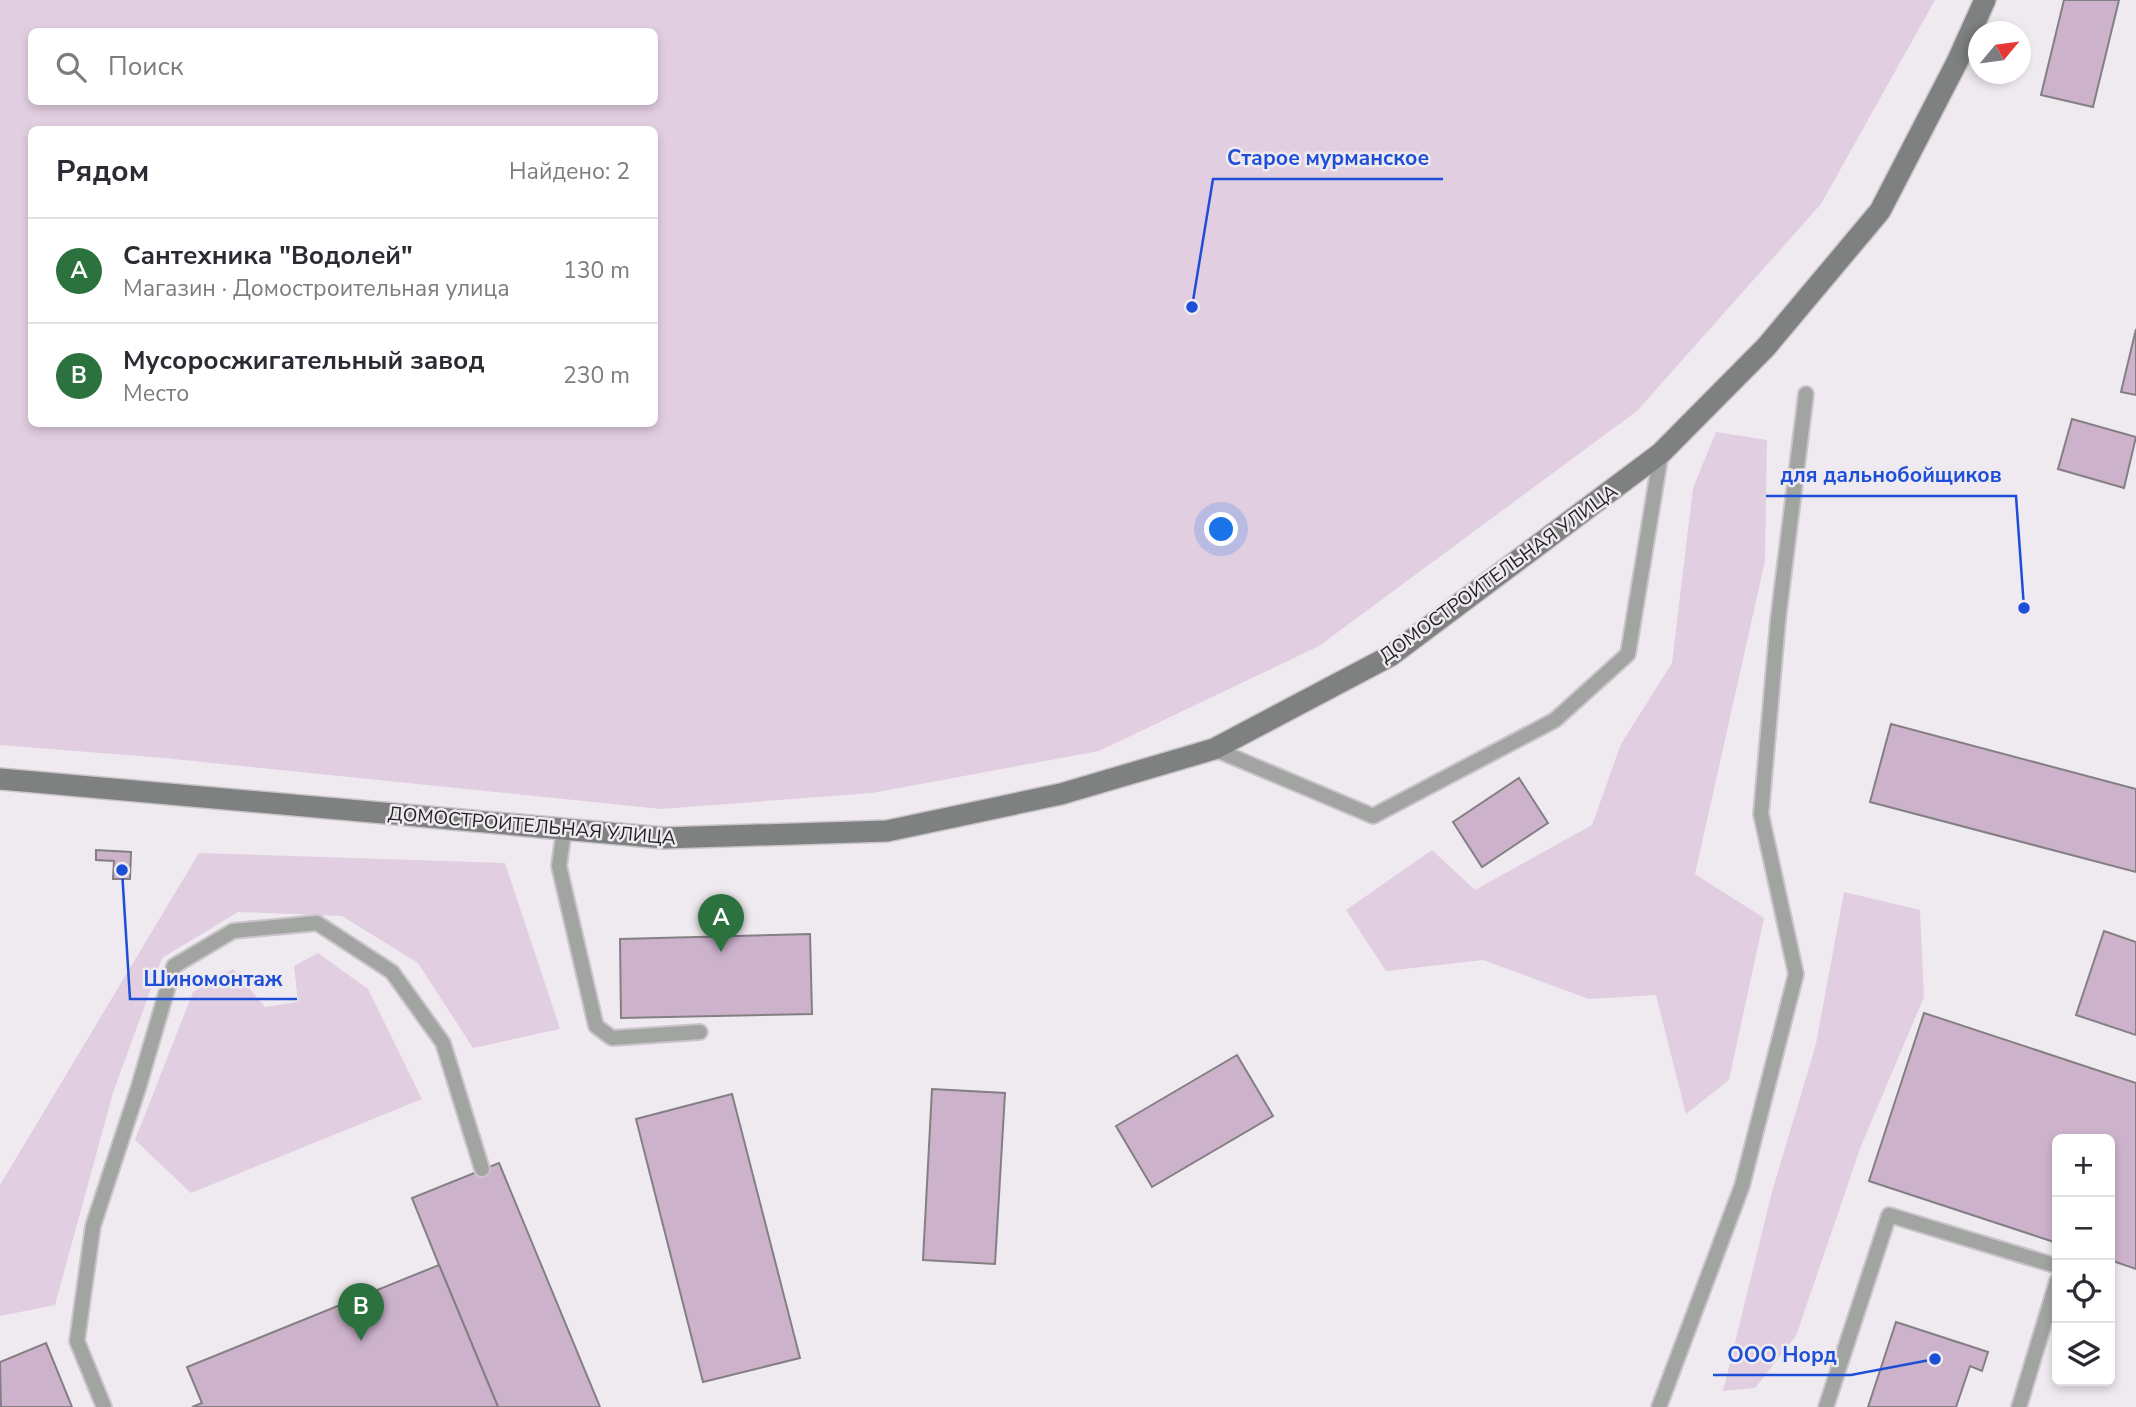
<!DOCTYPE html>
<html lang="ru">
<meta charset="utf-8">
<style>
body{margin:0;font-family:"Nunito Sans",sans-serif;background:#f7f7f7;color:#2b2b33}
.controls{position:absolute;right:21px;bottom:21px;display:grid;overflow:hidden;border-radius:10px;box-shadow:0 4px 10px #0003}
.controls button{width:63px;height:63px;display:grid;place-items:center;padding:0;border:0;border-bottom:2px solid #e1e1e2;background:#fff;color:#2b2b33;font:35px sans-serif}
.compass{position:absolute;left:1968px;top:21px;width:63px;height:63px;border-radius:50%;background:#fff;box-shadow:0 4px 10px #0003;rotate:61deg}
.you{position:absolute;left:1222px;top:530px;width:24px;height:24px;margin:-18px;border:5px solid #fff;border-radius:50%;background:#1a73e8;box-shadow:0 0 0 10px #1a73e833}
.badge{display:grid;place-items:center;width:46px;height:46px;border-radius:50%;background:#2b723f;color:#fff;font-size:23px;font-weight:700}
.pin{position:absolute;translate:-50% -58px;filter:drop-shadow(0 2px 4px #0008)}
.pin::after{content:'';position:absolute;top:37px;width:24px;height:21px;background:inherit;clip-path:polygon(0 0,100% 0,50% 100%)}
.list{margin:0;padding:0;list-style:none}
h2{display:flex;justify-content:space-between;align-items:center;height:91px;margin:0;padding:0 28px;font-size:30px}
h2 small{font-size:23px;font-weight:400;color:#7c7c81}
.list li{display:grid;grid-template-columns:46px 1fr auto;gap:21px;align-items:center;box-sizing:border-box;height:105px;padding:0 28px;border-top:2px solid #e1e1e2}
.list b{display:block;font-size:26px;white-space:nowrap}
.list p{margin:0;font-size:23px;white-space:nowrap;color:#7c7c81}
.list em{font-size:23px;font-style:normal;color:#7c7c81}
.icon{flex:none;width:38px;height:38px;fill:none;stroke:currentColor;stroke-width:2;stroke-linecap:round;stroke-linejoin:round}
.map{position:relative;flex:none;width:2136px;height:1407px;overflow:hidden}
.search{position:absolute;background:#fff;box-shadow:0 4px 10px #0003;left:28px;top:28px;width:630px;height:77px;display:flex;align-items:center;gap:18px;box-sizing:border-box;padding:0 24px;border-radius:10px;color:#7c7c81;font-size:26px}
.panel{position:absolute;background:#fff;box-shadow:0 4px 10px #0003;left:28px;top:126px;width:630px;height:301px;border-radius:10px}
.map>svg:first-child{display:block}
.green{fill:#e2cee1;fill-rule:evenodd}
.building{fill:#cdb2cc;stroke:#847f83;stroke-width:2}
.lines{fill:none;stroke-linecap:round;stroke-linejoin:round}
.lane-casing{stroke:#cac5ca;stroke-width:18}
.secondary-casing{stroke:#cac5ca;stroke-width:24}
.lane{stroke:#a2a4a2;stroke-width:14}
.secondary{stroke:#7e817f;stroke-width:21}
.labels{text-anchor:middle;stroke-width:5;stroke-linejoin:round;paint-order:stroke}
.street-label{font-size:19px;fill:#211f21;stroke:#efeaef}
.leader{fill:none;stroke:#1d4ed8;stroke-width:2.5}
.callout-dot{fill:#1d4ed8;stroke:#efeaef;stroke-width:2.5}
.callout-label{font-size:21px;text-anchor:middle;font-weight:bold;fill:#1d4ed8;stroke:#efeaef;stroke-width:5;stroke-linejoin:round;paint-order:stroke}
</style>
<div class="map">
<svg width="2136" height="1407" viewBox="0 0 2136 1407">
<rect width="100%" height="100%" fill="#efeaef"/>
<!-- green -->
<g class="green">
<path d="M0,0H1935L1821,204L1637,411L1319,646L1099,751L872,793L661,809L164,758L0,745ZM32,32H654V102H32ZM32,130H654V424H32Z"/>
<polygon points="1716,432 1767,440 1765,561 1695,874 1764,918 1729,1080 1686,1114 1656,995 1589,999 1483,960 1386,971 1346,910 1432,850 1475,890 1592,825 1621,744 1672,663 1693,488"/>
<polygon points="199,853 505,863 560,1029 473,1048 418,963 342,916 238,912 162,958 113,1093 55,1305 0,1316 0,1185"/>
<polygon points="1844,892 1920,910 1924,997 1861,1146 1796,1336 1755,1388 1723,1391 1772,1192 1816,1044"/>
<polygon points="318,953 368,989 422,1099 191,1193 135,1140 193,992 233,969 265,1007 298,1002 294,966"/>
</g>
<!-- building -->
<g class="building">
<polygon points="2064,0 2119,0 2093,107 2041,95"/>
<polygon points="2136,329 2136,395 2121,392"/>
<polygon points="2072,419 2136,437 2124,488 2058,469"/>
<polygon points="1891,724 2136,789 2136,872 1870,802"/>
<polygon points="1519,778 1548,823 1482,867 1453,822"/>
<polygon points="96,850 131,852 130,879 113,879 114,861 96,860"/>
<polygon points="2104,931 2136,942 2136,1035 2076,1015"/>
<polygon points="810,934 812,1014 621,1018 620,939"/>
<polygon points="1924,1013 2136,1083 2136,1269 2110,1260 2110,1139 2057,1139 2057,1243 1869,1181"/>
<polygon points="1237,1055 1273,1116 1152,1187 1116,1126"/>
<polygon points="932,1089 1005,1093 995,1264 923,1260"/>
<polygon points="732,1094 800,1358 703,1382 636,1119"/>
<polygon points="499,1163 600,1407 498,1407 439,1265 412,1198"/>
<polygon points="439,1265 498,1407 192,1407 202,1403 187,1367"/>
<polygon points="1896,1322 1988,1352 1982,1371 1970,1366 1956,1407 1868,1407"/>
<polygon points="46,1343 72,1407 1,1407 0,1362"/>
</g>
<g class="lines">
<!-- lane casing -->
<g class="lane-casing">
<g id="lane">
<polyline points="1214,749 1373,816 1555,720 1628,654 1661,453"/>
<polyline points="564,830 559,866 596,1026 612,1038 700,1032"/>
<polyline points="104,1407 77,1341 93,1226 138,1089 174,966 233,931 317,923 392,972 443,1043 482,1169"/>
<polyline points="1659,1407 1742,1186 1796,974 1761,814 1778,620 1806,394"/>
<polyline points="1826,1407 1889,1215 2057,1266"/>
<polyline points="2019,1407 2057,1281"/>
</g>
</g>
<!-- secondary casing -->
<g class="secondary-casing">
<polyline id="secondary" points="0,779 664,838 887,831 1061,794 1214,749 1390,656 1661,453 1766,347 1880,211 1957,62 1985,0"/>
</g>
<!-- lane -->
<use href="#lane" class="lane"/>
<!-- secondary -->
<use href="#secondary" class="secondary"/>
</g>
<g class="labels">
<!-- street labels -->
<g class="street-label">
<text transform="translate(1498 573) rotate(-36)" y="7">ДОМОСТРОИТЕЛЬНАЯ УЛИЦА</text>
<text transform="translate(532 825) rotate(5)" y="7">ДОМОСТРОИТЕЛЬНАЯ УЛИЦА</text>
</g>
</g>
<!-- callouts -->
<path class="leader" d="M1192 307L1213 179H1443M2024 608L2016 496H1766M122 870L130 999H297M1935 1359L1851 1375H1713"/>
<g class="callout-dot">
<circle cx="1192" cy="307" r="7"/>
<circle cx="2024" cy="608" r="7"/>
<circle cx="122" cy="870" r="7"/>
<circle cx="1935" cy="1359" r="7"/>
</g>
<g class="callout-label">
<text x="1328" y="165">Старое мурманское</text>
<text x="1891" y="482">для дальнобойщиков</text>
<text x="213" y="986">Шиномонтаж</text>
<text x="1782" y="1362">ООО Норд</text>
</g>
</svg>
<div class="controls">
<button>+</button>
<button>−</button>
<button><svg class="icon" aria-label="locate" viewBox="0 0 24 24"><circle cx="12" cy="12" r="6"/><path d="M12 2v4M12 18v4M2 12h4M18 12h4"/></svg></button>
<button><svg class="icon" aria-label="layers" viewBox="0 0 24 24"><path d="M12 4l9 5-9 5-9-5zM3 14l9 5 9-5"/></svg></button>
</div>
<svg class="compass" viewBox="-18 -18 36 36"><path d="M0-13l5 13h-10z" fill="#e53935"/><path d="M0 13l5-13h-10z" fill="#7c7c81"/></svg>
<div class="you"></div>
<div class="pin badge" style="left:721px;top:952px">A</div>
<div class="pin badge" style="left:361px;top:1341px">B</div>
<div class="search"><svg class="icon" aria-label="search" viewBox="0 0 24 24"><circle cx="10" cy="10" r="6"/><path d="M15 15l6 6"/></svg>Поиск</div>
<section class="panel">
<h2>Рядом<small>Найдено: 2</small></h2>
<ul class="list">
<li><span class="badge">A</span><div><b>Сантехника &quot;Водолей&quot;</b><p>Магазин · Домостроительная улица</p></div><em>130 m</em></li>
<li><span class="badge">B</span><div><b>Мусоросжигательный завод</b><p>Место</p></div><em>230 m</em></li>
</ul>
</section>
</div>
